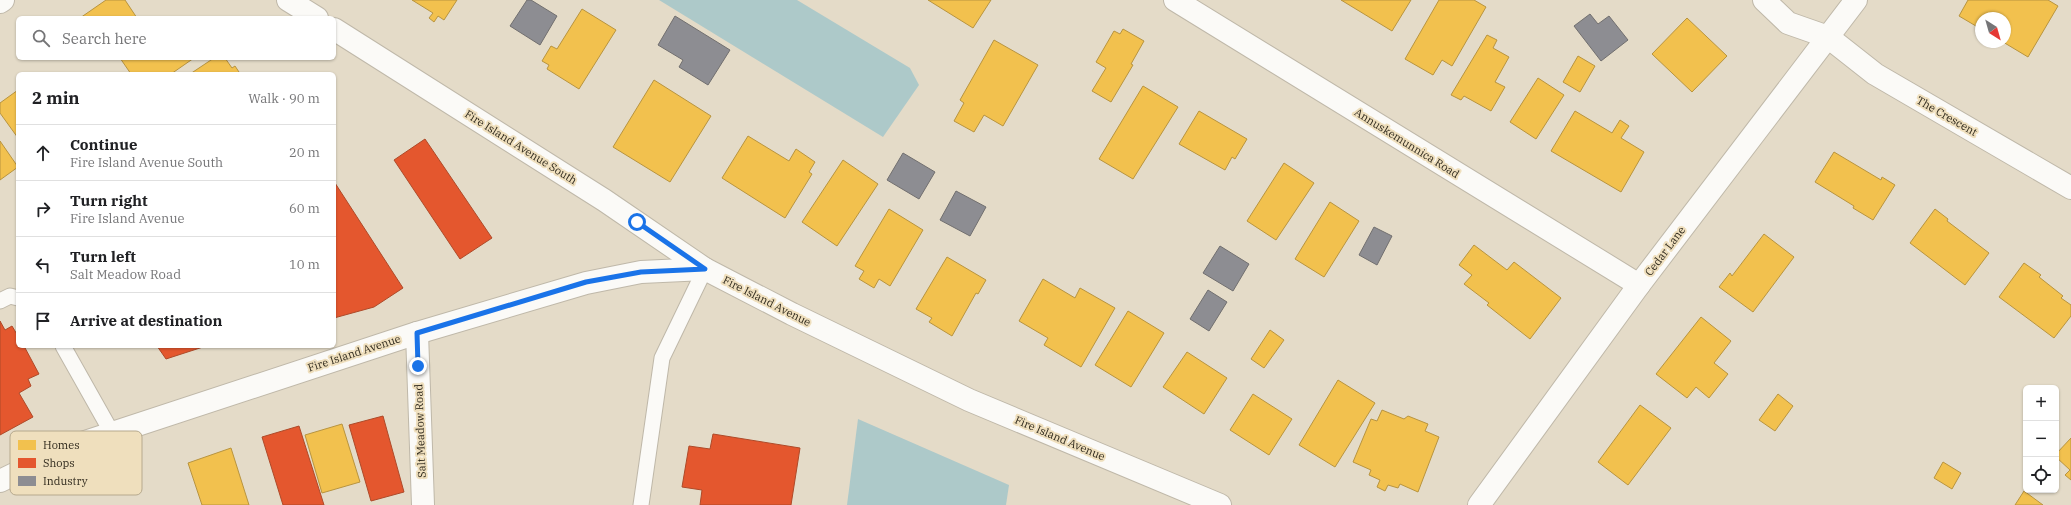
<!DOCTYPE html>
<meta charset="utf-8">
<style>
body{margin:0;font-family:"IBM Plex Serif",serif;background:#f6f6f6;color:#202124}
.controls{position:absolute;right:12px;bottom:12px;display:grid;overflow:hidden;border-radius:6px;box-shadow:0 1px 3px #0004}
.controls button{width:36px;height:36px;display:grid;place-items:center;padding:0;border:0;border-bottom:1px solid #e0e0e0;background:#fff;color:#202124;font:20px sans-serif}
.compass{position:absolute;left:1975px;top:12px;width:36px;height:36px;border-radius:50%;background:#fff;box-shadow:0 1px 3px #0004;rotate:143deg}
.stop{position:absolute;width:12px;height:12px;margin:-9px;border:3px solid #1a73e8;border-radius:50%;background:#fff}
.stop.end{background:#1a73e8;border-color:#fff;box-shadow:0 1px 4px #0008}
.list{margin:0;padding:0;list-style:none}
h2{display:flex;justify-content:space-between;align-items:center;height:52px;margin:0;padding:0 16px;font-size:17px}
h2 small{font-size:13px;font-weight:400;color:#757577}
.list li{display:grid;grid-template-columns:26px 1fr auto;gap:12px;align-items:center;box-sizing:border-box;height:56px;padding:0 16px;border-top:1px solid #e0e0e0}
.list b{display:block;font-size:15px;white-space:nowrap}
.list p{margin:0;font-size:13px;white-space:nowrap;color:#757577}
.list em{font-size:13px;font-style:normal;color:#757577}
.icon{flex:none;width:22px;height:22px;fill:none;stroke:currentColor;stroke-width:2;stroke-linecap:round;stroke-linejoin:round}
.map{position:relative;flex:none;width:2071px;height:505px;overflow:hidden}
.search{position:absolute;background:#fff;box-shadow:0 1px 3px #0004;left:16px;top:16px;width:320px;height:44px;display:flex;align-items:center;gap:10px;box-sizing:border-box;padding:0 14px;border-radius:6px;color:#757577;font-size:15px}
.panel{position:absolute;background:#fff;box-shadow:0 1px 3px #0004;left:16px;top:72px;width:320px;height:276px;border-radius:6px}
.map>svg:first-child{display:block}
.water{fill:#adc9c9}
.homes{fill:#f2c14e;stroke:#b8943f}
.shops{fill:#e4572e;stroke:#ae4a29}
.industry{fill:#8d8d92;stroke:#716f6f}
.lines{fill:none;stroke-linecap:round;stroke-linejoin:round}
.service-casing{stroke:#bfb8a9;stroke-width:17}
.minor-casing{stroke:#bfb8a9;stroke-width:24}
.service{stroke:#fbfaf7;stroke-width:15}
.minor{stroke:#fbfaf7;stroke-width:22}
.route{stroke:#1a73e8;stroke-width:5}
.labels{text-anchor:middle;stroke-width:4;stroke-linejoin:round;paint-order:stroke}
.street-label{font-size:11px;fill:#302a1d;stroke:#efdfbd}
.key{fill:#efdfbd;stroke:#b6a98d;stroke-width:1}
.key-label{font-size:11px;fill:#302a1d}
</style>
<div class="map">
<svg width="2071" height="505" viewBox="0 0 2071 505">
<rect width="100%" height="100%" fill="#e4dbc8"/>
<!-- water -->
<g class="water">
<polygon points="659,0 797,0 910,68 919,85 883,137"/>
<polygon points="858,419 1009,485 1006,505 847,505"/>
</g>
<!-- homes -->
<g class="homes">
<polygon points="106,0 125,0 137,18 80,18"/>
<polygon points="412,0 457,0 444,20 438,16 434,22 429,18 433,13"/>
<polygon points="928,0 991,0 973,28"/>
<polygon points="1341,0 1411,0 1392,31"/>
<polygon points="1439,0 1474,0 1486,7 1452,66 1442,60 1433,75 1405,59"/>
<polygon points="1968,0 2048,0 2058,6 2028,57 2003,42 2005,42 2005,18 1981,18 1981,29 1959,16"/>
<polygon points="582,9 616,30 579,89 547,69 549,65 542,61 551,46 557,49"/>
<polygon points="1687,18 1727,56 1692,92 1652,54"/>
<polygon points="1123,29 1144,41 1131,64 1133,65 1111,102 1092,91 1106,68 1096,62 1114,31 1120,34"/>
<polygon points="1487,35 1497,40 1493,48 1509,57 1495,82 1505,87 1491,111 1464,96 1461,100 1451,95"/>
<polygon points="994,40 1038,65 1003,126 984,115 974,132 954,121 964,103 960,100"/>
<polygon points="1578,56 1595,66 1580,92 1563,82"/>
<polygon points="120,58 194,58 171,74 131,74"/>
<polygon points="214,58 225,58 232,68 235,66 239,72 237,74 190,74"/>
<polygon points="1538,78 1564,95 1536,139 1510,122"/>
<polygon points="654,80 711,116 670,182 613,147"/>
<polygon points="1143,86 1178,107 1133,179 1099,159"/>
<polygon points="18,90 18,138 0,113 0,103"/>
<polygon points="1199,111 1247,139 1235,159 1232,157 1225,170 1179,144"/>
<polygon points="1575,111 1612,133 1620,120 1629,126 1621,138 1644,152 1621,192 1551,151"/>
<polygon points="748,136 789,161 796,149 815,162 809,172 812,174 785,218 722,178"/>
<polygon points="0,141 18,167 0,180"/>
<polygon points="1834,152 1881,180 1882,177 1895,185 1873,220 1853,208 1854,206 1815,182"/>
<polygon points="843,160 878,184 837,246 802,222"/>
<polygon points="1284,163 1314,183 1276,240 1247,221"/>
<polygon points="1330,202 1359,221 1324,277 1295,259"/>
<polygon points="889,209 923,230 890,286 879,279 874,288 859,279 864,271 855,266"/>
<polygon points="1935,209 1948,219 1947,221 1989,253 1965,285 1910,243"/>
<polygon points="1764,234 1794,257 1753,312 1719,287 1730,273 1732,276"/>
<polygon points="1474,245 1507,270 1514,262 1561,298 1530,339 1487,305 1489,303 1464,284 1472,275 1459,265"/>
<polygon points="947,257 986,280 978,294 976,293 952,336 929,322 932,318 916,309"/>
<polygon points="2024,263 2041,275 2039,277 2063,296 2061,298 2071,305 2071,316 2054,338 1999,297"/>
<polygon points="1043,279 1075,298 1080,288 1115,308 1081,367 1044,345 1048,338 1019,321"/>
<polygon points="1128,311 1164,333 1131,387 1095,365"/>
<polygon points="1701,317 1731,341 1714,363 1728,374 1709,398 1696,387 1687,398 1656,374"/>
<polygon points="1270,330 1284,340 1264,368 1251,359"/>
<polygon points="1187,352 1227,378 1204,414 1163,387"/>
<polygon points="1338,380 1375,403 1335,467 1299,445"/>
<polygon points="1253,394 1292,419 1269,455 1230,430"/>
<polygon points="1778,394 1793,406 1775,431 1759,420"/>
<polygon points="1640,405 1671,428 1628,485 1598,462"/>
<polygon points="1382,410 1404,419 1408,416 1428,424 1425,431 1439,437 1418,492 1400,484 1398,488 1388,485 1385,491 1377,487 1380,480 1369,475 1371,470 1353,462 1371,419 1377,421"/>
<polygon points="342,424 360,482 322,493 305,435"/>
<polygon points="2071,438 2071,480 2065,475 2070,470 2056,457 2056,454"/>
<polygon points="231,448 249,505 202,505 188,463"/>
<polygon points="1943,462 1961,473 1952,489 1934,478"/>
<polygon points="2024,491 2043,505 2015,505"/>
</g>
<!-- shops -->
<g class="shops">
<polygon points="425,139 492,238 460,259 394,160"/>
<polygon points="335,183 403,288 374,307 334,318"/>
<polygon points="0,321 5,330 12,326 18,336 18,346 24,346 39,374 28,379 31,386 19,393 33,417 0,435"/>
<polygon points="157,346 206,346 166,359"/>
<polygon points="383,416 404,492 371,501 349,425"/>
<polygon points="299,426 324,505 283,505 262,437"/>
<polygon points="713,434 800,448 791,505 700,505 702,490 682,487 689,446 710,449"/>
</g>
<!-- industry -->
<g class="industry">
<polygon points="527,0 531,0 557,16 540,45 510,26"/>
<polygon points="1590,14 1598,24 1609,16 1628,40 1601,61 1574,26"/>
<polygon points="675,16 730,50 708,85 679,67 683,60 658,45"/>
<polygon points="903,153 935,172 919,199 887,180"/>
<polygon points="956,191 986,207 970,236 940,220"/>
<polygon points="1374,227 1392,236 1377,265 1359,255"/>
<polygon points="1220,246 1249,264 1233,291 1203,273"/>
<polygon points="1208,290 1227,302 1209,331 1190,319"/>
</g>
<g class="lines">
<!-- service casing -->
<g class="service-casing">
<g id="service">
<polyline points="0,301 10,296 18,298"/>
<polyline points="63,346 112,433"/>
<polyline points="641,505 662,358 705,269"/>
</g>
</g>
<!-- minor casing -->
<g class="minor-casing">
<g id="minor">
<polyline points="288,0 317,18"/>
<polyline points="1175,0 1639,285"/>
<polyline points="1764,0 1788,23 1828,37 1875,74 2071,188"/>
<polyline points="0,2 3,0"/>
<polyline points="334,29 604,200 705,269"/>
<polyline points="417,333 423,505"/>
<polyline points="0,481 70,447 417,333 586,283 641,272 705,269 792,314 969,400 1220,505"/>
<polyline points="1479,505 1639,285 1856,0"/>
</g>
</g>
<!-- service -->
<use href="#service" class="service"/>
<!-- minor -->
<use href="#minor" class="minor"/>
</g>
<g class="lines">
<!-- route -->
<polyline class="route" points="418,366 417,333 586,282 641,272 705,269 637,222"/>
</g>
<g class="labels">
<!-- street labels -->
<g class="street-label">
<text transform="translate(1947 116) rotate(30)" y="4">The Crescent</text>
<text transform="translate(1407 143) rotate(32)" y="4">Annuskemunnica Road</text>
<text transform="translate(521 147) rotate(32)" y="4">Fire Island Avenue South</text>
<text transform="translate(1665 251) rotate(-53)" y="4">Cedar Lane</text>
<text transform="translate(767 301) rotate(27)" y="4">Fire Island Avenue</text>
<text transform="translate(354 353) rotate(-18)" y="4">Fire Island Avenue</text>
<text transform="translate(420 431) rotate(-92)" y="4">Salt Meadow Road</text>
<text transform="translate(1060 438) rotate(23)" y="4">Fire Island Avenue</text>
</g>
</g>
<!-- legend -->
<rect x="10" y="431" width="132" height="64" rx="6" class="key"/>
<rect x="18" y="440" width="18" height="10" fill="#f2c14e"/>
<rect x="18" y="458" width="18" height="10" fill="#e4572e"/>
<rect x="18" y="476" width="18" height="10" fill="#8d8d92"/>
<g class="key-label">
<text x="43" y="449">Homes</text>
<text x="43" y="467">Shops</text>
<text x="43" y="485">Industry</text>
</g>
</svg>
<div class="controls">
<button>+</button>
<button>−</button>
<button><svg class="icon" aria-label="locate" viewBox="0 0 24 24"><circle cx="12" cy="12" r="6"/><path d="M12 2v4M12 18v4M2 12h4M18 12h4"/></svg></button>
</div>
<svg class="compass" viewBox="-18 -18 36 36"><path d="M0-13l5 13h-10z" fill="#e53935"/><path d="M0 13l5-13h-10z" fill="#757577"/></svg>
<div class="stop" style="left:637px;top:222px"></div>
<div class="stop end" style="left:418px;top:366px"></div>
<div class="search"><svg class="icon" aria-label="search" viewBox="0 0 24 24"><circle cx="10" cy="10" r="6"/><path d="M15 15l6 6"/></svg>Search here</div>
<section class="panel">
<h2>2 min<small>Walk · 90 m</small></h2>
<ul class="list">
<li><svg class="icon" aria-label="ahead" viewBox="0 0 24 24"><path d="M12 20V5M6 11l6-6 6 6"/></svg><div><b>Continue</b><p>Fire Island Avenue South</p></div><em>20 m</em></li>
<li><svg class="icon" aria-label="right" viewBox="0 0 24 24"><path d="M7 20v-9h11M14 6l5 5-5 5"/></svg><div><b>Turn right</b><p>Fire Island Avenue</p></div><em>60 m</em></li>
<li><svg class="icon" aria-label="left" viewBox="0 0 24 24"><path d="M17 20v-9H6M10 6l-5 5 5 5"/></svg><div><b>Turn left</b><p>Salt Meadow Road</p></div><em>10 m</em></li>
<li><svg class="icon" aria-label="arrive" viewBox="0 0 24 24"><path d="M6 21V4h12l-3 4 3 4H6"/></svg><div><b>Arrive at destination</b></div></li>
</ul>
</section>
</div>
